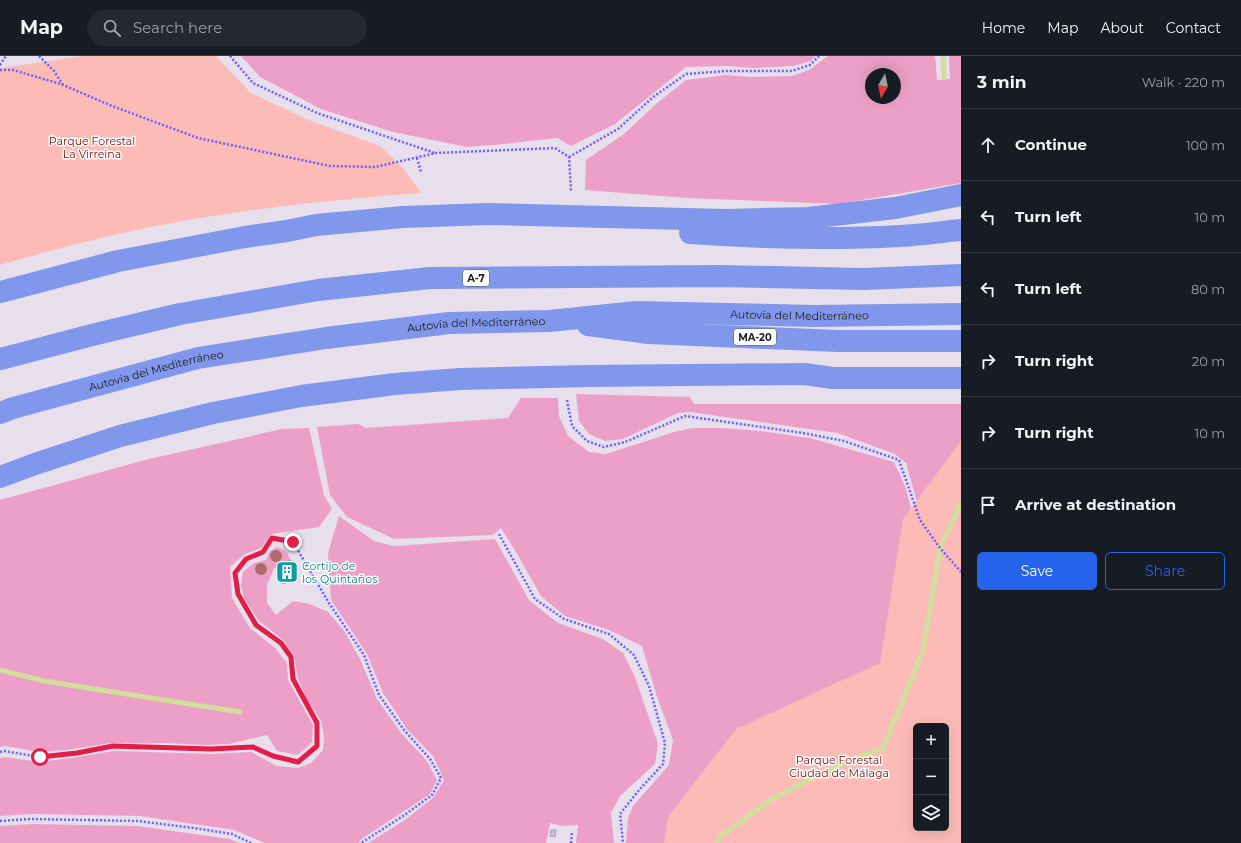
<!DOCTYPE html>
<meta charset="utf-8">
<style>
body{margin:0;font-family:Montserrat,sans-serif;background:#242831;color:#f1f3f6}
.controls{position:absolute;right:12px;bottom:12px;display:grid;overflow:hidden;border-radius:6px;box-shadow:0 4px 16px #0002}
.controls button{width:36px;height:36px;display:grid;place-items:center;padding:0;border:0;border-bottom:1px solid #363941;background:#171b24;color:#f1f3f6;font:20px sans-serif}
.compass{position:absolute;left:865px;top:12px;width:36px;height:36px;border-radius:50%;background:#171b24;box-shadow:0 4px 16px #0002;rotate:189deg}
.stop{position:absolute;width:12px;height:12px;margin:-9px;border:3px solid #e11d48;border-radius:50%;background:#fff}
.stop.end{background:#e11d48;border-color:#fff;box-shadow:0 1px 4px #0008}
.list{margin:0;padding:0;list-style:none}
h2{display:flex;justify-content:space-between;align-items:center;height:52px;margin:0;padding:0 16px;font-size:17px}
h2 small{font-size:13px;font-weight:400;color:#9ea1a6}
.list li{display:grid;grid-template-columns:26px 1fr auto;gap:12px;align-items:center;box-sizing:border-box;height:72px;padding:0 16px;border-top:1px solid #363941}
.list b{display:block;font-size:15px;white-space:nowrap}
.list em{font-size:13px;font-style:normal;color:#9ea1a6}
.actions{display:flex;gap:8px;padding:12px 16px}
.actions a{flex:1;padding:9px 0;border:1px solid #2563eb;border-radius:6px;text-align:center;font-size:14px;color:#2563eb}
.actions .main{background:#2563eb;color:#fff}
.icon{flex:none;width:22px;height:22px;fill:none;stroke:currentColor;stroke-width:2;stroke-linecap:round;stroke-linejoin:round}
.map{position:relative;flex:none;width:961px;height:787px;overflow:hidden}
header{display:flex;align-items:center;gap:24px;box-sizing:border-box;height:56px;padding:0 20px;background:#171b24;border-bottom:1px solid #363941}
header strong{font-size:19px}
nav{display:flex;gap:22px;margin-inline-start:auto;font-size:14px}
.search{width:280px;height:36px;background:#242831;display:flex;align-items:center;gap:10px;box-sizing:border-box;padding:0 14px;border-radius:22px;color:#9ea1a6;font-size:15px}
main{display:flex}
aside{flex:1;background:#171b24}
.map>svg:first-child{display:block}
.grass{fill:#eca0c7;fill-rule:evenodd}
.park{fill:#fcbbb7;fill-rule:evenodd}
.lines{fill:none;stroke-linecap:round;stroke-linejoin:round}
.stream{stroke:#d1de9c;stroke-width:5}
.building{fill:#c8bfd4;stroke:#ada1bf}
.path{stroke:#6b5eff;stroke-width:2.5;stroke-dasharray:2 2;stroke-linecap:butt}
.highway{stroke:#8097eb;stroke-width:22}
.tree{fill:#ad6b6d}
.route{stroke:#e11d48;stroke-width:5}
.labels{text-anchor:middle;stroke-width:3;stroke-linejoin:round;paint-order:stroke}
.shield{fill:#fff;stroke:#5f5f5f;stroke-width:1}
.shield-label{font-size:10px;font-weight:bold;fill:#1b1b1b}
.park-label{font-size:11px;fill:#7c0c05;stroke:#fff}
.street-label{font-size:11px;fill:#1b1b1b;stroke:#fff}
.culture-label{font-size:11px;fill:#0d838f;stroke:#fff;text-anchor:start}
</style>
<header>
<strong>Map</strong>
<div class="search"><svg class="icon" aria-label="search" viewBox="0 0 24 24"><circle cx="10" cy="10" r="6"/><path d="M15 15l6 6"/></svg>Search here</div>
<nav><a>Home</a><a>Map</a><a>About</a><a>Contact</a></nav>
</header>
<main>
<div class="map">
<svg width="961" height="787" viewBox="0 0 961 787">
<rect width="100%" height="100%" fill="#e8dfed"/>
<!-- grass -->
<g class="grass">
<polygon points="241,0 815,0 811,5 793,10 753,12 728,10 686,11 615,68 571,90 557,82 504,88 467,91 393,76 321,53 260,21"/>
<path d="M828,0H935L937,24L950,23L949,0H961V127L839,148L687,142L585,134L586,104L624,78L656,48L686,24L726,19L751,21L792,20L809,14ZM871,18H895V42H871Z"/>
<polygon points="576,338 690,341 694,348 961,348 961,510 922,463 906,407 895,398 837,377 690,356 678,357 623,383 605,385 589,378 579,365"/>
<path d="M521,342H558L559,360L568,380L589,396L606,398L674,376L692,372H722L760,375L810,382L894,406L905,430L915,466L961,524V787H626L628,762L633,750L669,709L673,684L657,641L642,590L609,574L565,560L541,540L516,496L501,472L493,479L394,483L347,461L330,439L317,371L358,368L366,372L508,362ZM916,670H946V772H916Z"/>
<polygon points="309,372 324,439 332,453 319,471 272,478 261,492 245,498 230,511 232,542 250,572 275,592 287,607 288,624 313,669 312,686 298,699 277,695 267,679 229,688 204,689 166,687 111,687 67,694 40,696 5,690 0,691 0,444 145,404 282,373"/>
<polygon points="339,460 374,485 394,490 495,483 529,544 558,567 603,583 623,597 635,621 658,688 655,708 620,740 611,757 614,787 576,787 578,769 562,770 550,767 546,787 368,787 405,764 433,742 444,724 433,700 407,673 383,637 367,598 331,544 328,497"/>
<polygon points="277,491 286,495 291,504 275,510 267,529 267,547 276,559 293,545 310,548 328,556 345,576 360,603 377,643 401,677 427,705 437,724 430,738 363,782 358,787 265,787 234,774 140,760 32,758 0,760 0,702 4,701 40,706 78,701 114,695 213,698 251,696 277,710 298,712 311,707 323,694 324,680 321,664 307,645 298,622 294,600 283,584 259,565 244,542 241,529 243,516 254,507 266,504 270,495"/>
<polygon points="31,768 137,770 230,783 239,787 0,787 0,770"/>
</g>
<!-- park -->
<g class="park">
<path d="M84,0H216L251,37L311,65L380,90L404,113L421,137C339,143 257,152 177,166C117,177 58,192 0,209V12Z"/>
<path d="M961,385V787H664L668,761L736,673L880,607L903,463ZM916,670H946V772H916Z"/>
</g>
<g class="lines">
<!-- stream -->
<g class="stream">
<polyline points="943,0 944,22"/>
<polyline points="0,614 44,625 240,656"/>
<polyline points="717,787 722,779 772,743 834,711 883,692 923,595 940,492 961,447"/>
</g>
</g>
<!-- building -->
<g class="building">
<polygon points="291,504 298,523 282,528 275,509"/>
<polygon points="551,774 556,774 555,781 550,780"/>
</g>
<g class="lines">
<!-- path -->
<g class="path">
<polyline points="39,0 54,15 63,29"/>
<polyline points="230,0 253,27 317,57 435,97"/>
<polyline points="0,9 6,0"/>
<polyline points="0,14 13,14 61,28 112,50 198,82 330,110 375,111 436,97 555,92 569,101 571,135"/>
<polyline points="569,101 618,73 653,41 686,18 726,15 792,15 810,9 819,0"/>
<polyline points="417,102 421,116"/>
<polyline points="567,344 572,370 587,385 604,391 625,386 685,360 803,377 844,385 899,404 920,464 940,492 961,516"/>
<polyline points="499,478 535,543 564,563 609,578 634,599 649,630 665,687 663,708 639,734 620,758 623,787"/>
<polyline points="0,696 4,695 40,701 77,697 113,690 211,693 253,691 273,700 299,706 317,690 317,667 293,623 291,601 281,587 256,569 238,539 235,517 246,503 263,496 272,482 293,486 329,547 364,599 379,639 404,674 430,703 441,722 432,739 403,760 361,787"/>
<polyline points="0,765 31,763 137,765 194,772 232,778 251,787"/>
<polyline points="571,787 572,776"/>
</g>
<!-- highway -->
<g class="highway">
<path d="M690,177C760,182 830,184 900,180C921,179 941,176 961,174"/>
<polyline points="0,236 118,205 245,181 287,175 316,169 403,161 488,158 726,164 808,162 895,152 961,139"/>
<polyline points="588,269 649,277 838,285 961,285"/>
<polyline points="0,303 96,278 180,258 318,234 430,222 720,220 864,223 961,219"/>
<path id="s1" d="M0,357L13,352L198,302L326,282L449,267L549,265L637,256L814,260L961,258"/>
<polyline points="0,421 35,408 120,380 213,357 301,340 395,328 460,323 588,320 804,318 833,322 961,322"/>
</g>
</g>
<!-- trees -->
<g class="tree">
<circle cx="276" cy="500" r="6"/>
<circle cx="261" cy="513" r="6"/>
</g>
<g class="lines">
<!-- route -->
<polyline class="route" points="40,701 77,697 113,690 211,693 253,691 273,700 298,706 317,690 317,667 293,623 291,601 281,587 256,569 238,538 235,517 246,503 263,496 272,482 293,486"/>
</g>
<!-- icons -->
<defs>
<g id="building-square" transform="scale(1.15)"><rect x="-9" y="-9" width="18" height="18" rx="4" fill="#0f9aa8" stroke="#fff"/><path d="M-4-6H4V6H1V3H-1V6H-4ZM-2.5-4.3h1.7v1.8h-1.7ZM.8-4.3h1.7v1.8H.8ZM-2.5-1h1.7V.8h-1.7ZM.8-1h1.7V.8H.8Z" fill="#fff"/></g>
</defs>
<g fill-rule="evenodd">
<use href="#building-square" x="287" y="516"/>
</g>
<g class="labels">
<!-- shield labels -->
<g class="shield">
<rect x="463" y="214" width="26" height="16" rx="3"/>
<rect x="734" y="273" width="42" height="16" rx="3"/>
</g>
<g class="shield-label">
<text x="476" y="226">A-7</text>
<text x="755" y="285">MA-20</text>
</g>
<!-- park labels -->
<g class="park-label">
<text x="92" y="89">Parque Forestal<tspan x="92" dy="13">La Virreina</tspan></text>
<text x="839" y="708">Parque Forestal<tspan x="839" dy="13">Ciudad de Málaga</tspan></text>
</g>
<!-- street labels -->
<g class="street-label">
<text dy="4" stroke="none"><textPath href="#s1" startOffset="810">Autovía del Mediterráneo</textPath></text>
<text dy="4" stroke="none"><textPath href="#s1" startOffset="486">Autovía del Mediterráneo</textPath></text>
<text dy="4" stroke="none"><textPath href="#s1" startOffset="162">Autovía del Mediterráneo</textPath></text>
</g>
<!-- culture labels -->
<g class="culture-label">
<text x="302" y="514">Cortijo de<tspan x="302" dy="13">los Quintaños</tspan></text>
</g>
</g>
</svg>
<div class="controls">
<button>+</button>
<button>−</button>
<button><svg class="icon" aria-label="layers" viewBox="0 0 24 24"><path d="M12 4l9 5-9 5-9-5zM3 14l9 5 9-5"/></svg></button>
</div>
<svg class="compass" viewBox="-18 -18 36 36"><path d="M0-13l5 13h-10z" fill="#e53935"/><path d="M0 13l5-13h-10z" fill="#9ea1a6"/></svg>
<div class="stop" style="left:40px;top:701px"></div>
<div class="stop end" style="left:293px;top:486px"></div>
</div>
<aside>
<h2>3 min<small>Walk · 220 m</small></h2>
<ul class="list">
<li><svg class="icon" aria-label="ahead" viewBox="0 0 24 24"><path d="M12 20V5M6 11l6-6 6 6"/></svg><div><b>Continue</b></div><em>100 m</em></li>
<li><svg class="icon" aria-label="left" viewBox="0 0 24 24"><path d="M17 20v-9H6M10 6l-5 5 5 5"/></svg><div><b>Turn left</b></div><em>10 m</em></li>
<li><svg class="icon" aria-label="left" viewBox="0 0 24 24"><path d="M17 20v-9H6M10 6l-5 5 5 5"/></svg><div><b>Turn left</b></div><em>80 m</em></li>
<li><svg class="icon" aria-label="right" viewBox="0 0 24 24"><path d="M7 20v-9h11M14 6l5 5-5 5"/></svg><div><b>Turn right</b></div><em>20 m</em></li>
<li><svg class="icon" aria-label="right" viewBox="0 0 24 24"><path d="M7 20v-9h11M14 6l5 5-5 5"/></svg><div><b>Turn right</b></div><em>10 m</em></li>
<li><svg class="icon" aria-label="arrive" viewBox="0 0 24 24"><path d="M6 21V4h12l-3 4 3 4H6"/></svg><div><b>Arrive at destination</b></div></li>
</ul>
<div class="actions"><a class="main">Save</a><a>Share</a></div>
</aside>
</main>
